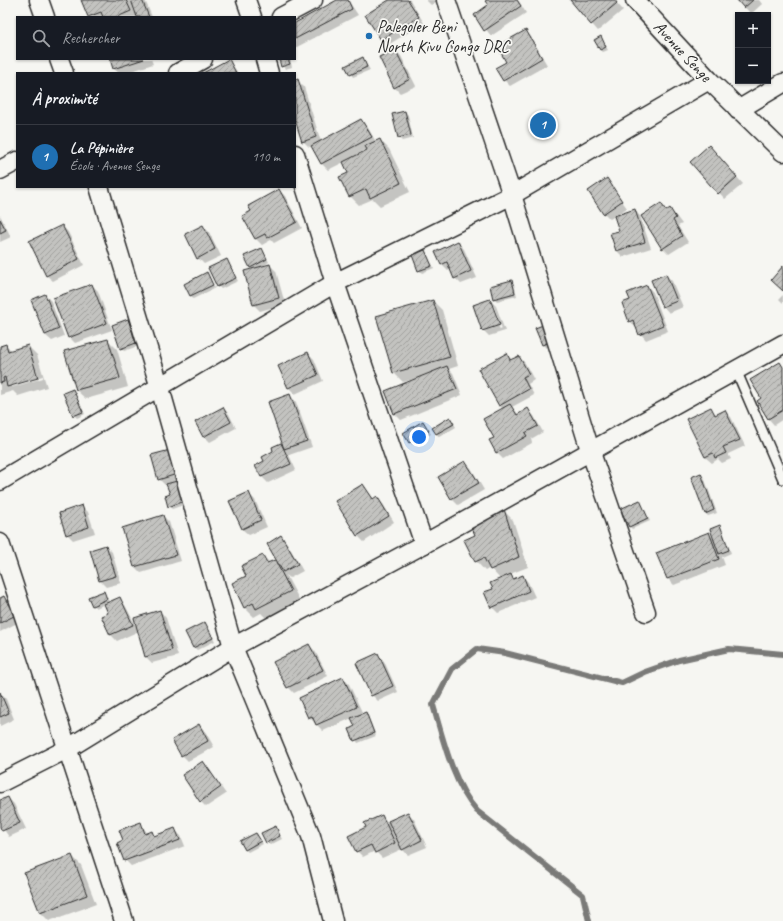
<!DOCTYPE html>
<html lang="fr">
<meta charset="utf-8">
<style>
body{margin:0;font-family:Caveat,sans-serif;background:#242831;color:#f1f3f6}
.controls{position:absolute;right:12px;top:12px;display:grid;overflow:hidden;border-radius:0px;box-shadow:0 1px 3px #0004}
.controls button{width:36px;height:36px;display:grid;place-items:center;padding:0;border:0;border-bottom:1px solid #363941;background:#171b24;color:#f1f3f6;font:20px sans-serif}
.you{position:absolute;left:419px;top:437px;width:14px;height:14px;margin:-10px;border:3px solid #fff;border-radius:50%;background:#1a73e8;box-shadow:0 0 0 6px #1a73e833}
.badge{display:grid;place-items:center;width:26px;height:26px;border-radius:50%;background:#1f6fb2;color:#fff;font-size:13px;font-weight:700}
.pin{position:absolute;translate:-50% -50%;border:2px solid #fff;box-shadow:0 1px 4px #0006}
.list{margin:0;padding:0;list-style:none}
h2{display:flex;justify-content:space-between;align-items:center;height:52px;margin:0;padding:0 16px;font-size:17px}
h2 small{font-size:13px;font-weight:400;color:#9ea1a6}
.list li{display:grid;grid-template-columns:26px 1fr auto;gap:12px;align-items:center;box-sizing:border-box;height:64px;padding:0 16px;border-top:1px solid #363941}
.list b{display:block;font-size:15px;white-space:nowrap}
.list p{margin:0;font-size:13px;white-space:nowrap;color:#9ea1a6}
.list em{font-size:13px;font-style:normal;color:#9ea1a6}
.icon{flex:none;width:22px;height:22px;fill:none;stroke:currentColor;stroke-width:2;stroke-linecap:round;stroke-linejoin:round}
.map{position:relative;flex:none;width:783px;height:921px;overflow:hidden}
.search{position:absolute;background:#171b24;box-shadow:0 1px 3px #0004;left:16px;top:16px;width:280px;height:44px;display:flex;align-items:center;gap:10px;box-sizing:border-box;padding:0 14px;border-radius:0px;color:#9ea1a6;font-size:15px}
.panel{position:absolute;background:#171b24;box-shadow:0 1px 3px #0004;left:16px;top:72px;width:280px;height:116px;border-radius:0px}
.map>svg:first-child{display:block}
.shadow{fill:#0003;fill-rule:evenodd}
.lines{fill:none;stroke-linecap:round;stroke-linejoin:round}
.stream{stroke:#7a7a78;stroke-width:6}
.building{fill:url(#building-hatch);stroke:#2b2b2b}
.service-casing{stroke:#2b2b2b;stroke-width:12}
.minor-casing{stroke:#2b2b2b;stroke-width:21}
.service{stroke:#f6f6f2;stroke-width:9}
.minor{stroke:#f6f6f2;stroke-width:18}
.poi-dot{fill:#1f6fb2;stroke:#f6f6f2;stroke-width:1.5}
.labels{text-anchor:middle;stroke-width:3.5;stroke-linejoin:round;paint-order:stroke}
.poi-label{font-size:17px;fill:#2b2b2b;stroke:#f6f6f2;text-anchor:start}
.street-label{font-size:17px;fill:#2b2b2b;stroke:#f6f6f2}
</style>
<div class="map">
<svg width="783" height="921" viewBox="0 0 783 921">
<defs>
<pattern id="building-hatch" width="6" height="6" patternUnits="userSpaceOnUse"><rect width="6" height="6" fill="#c3c3c0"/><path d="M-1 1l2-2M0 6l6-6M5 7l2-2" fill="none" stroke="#9f9f9c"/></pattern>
</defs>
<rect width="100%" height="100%" fill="#f6f6f2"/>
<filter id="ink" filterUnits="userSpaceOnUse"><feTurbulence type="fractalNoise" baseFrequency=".025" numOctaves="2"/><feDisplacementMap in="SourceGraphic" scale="8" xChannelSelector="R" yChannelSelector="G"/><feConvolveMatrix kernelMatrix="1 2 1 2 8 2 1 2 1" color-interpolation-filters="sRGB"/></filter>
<g filter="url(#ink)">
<!-- shadow -->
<g class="shadow">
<polygon points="82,0 145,0 152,17 90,17"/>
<polygon points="339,0 348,0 358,15 295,48 295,24"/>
<polygon points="391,0 410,0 424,23 388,45 382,39"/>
<polygon points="426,0 439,0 431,5"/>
<polygon points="489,0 518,0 526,13 491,36 475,15 489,6"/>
<polygon points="571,0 614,0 623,10 598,31"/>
<polygon points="738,0 759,0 762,4 751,14"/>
<polygon points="525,31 531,37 547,65 510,86 504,80 507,62"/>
<polygon points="600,37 608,50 603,52 600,49"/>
<polygon points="395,50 401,56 416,86 400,93 394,87"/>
<polygon points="111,59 151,59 153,64 126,73 119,73 114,69"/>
<polygon points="280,59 290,59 292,67 285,69"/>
<polygon points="363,59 370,70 353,77 351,74"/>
<polygon points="229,61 238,73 205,73"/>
<path d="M297,80L304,87L321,142L361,120L367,126L376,142L380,140L389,149L410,192L380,206L373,199L359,205L350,196L349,173L344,162L328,170L322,164L312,146L309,147L303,141L295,117V81ZM367,149L368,151L358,156L357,154Z"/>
<polygon points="405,112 408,115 413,138 402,141 399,138"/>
<polygon points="715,152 743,184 725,199 691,162"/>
<polygon points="606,179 627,208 615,216 634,210 640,216 651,248 623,257 617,251 620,231 615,216 610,219 604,213"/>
<polygon points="279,190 285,196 302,228 274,243 271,240 262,245 256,239 243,216 252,212"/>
<polygon points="661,205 667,211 670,209 676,216 682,224 678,226 688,242 669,254 663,248"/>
<polygon points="0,215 11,237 0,242"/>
<polygon points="62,226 68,232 84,265 53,281 46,275"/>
<polygon points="203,226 209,232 221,256 204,264 198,258"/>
<polygon points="458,243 464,249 477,278 461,284 455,278 451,269 448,271 442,265"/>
<polygon points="262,249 269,262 261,267 270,265 276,271 285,304 260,311 254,305 253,270 251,267"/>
<polygon points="425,251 434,268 422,273 419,270"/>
<polygon points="226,260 238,281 221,289 218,286"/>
<polygon points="207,274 215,288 193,299 185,285"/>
<polygon points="666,275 672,281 683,307 669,313 663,306"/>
<polygon points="512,281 514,284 517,296 497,301 494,298"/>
<polygon points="92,285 98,291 112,330 75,343 69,337"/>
<polygon points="647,286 653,292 668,331 646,340 630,321 632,301"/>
<polygon points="45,295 51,301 64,336 52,341 45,335"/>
<polygon points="783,295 783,303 779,299"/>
<path d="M490,300L496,306L505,331L489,336L483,330ZM492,306H494L502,329L500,330Z"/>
<polygon points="433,301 442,310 458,366 449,369 453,373 462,395 401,420 395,414 386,392 415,380 414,379 403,382 394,373"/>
<polygon points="127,320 130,323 138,346 124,351 121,348"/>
<polygon points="537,329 552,345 546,348 543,345"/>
<polygon points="108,340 117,349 128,387 86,399 76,390 65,352"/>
<path d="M6,345L12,351L28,346L37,355L47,387L18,396L13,391L0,395V347ZM43,376V378L12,387L11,385Z"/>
<polygon points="308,353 314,359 323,381 295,394 289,388"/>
<polygon points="507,355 512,360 519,357 525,363 534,380 528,384 534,395 512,407 519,415 528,410 534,416 543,432 531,439 532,443 503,459 497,453 490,441 495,438 503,409 499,405"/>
<polygon points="780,363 783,366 783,419 774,425 768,418 762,398"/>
<polygon points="73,390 85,414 77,418 74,415"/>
<polygon points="290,395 296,402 312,447 289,455 296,470 268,483 262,477 257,466 266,462 281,444 285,448"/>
<polygon points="223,408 229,414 236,428 210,442 204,436"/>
<polygon points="711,409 717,415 725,411 731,417 745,446 728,454 731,459 722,463 718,459 712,463 705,457"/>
<polygon points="450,418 456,427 439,437 433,428"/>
<polygon points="423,422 431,434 412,445 410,442"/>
<polygon points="170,451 186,504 172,509 169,506 171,494 168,485 165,485 159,479"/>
<polygon points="465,462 471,468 484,490 458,505 452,499 439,477"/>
<polygon points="701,475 704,477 717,513 708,516 705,513"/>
<polygon points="363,485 374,499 377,498 383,504 394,522 364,542 358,536 336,501"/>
<polygon points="249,494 255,500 267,527 249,535 242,529"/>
<polygon points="640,501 650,521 632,529 629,526"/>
<polygon points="82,506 88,512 95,533 73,540 67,534"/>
<polygon points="504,511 513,520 528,567 510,574 515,579 522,576 528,582 535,597 498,613 492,607 494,590 501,580 490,568 485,571 476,561 477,535"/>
<polygon points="163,516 169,522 181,561 141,573 135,567 123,529"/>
<polygon points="719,526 722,529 731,553 722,557 725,565 674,585 668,579 708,533 715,540"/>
<polygon points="281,537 287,543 303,571 290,578 286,575 300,601 266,618 261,613 254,617 245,608 233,584 247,576 263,556 270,563 275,561 280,566"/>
<polygon points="106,546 112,552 121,583 106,587 100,581 91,550"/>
<polygon points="103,592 110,603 119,598 125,605 137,628 160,611 166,618 178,656 152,663 146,657 139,631 117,641 111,635 102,616 110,613 105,604 96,608 93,605"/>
<polygon points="4,597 10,604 19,622 0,632 0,599"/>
<polygon points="205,623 215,641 197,650 194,647"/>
<polygon points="309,645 315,651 328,676 294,693 288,687"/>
<polygon points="378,655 384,661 398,692 378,701 372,695"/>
<polygon points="343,678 349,684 363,714 365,713 368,716 376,736 358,743 350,729 356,727 352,718 323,731 309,717"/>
<polygon points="0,693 6,699 14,719 0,726"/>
<polygon points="199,725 205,731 214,747 188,761 182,755"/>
<polygon points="203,762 226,794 206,807 200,801"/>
<polygon points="8,798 14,804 26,829 9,837 0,824 0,801"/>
<polygon points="408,813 414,819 427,847 408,855 402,849 382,858 375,851 363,857 357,851 368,827 381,816 388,822"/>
<polygon points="140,823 148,834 151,832 156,837 175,830 181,836 185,846 131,866 125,860 124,841"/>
<polygon points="275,827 282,839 270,845 267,842"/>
<polygon points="256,834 263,844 248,852 245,849"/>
<polygon points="72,856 81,865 96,904 49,921 40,912"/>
</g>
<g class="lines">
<!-- stream -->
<path class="stream" d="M589,921L583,895L477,811C453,784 443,739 433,705L452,669L477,649L505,653L622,683L645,672L679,660L729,649L783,654"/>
</g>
<!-- building -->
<g class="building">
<polygon points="81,0 126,0 131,11 117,17 103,17 101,12 88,17"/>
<polygon points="131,0 142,0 149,17 137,17"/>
<polygon points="337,0 348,0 352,9 295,39 295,23"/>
<polygon points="389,0 408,0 419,17 381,40 365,15"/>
<polygon points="487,0 517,0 521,6 484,31 474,15 488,5 485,1"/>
<polygon points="570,0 615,0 617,3 591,25"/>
<polygon points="737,0 753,0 744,8"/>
<polygon points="526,30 542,58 503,81 495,68 506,62 497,46"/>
<polygon points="601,36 606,47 600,50 594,40"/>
<polygon points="395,49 410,79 394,88 379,57"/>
<polygon points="363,57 367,67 350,75 345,66"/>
<polygon points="110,59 144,59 113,69"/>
<polygon points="229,59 236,73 203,73"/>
<polygon points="279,59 288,59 290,64 281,67"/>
<polygon points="298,79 316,137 302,142 295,120 295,80"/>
<polygon points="405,111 411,135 398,138 392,114"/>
<polygon points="361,119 372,137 321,164 311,146"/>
<polygon points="380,139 401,183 370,198 366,189 349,197 339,177 348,173 343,162 367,150 365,146"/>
<polygon points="709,145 737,177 718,194 690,162"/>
<polygon points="607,178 622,201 603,214 588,191"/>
<polygon points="279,189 297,222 267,238 265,234 255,239 242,216 251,211 248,206"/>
<polygon points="661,203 666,211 670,208 676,218 673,220 682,236 662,249 641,216"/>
<polygon points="635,209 645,242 616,251 610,233 619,231 614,216"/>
<polygon points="0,219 6,230 0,233"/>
<polygon points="62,225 79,259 46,276 29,241"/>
<polygon points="203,225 215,249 197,259 185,234"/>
<polygon points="458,241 471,271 454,279 447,262 441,265 435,252"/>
<polygon points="262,248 267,259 250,268 244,256"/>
<polygon points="425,250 432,266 418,271 412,255"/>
<polygon points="227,259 236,278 217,287 208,268"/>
<polygon points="270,264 279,298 253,305 244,271"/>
<polygon points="783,266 783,291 771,280"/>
<polygon points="207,272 213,285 190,296 184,284"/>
<polygon points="666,274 677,301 662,307 651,280"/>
<polygon points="512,280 515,293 493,299 490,286"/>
<polygon points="92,284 107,323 68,338 53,298"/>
<polygon points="647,285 663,325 639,335 633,320 629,322 622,303 630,300 627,293"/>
<polygon points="45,294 59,329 45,335 31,300"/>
<polygon points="490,299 500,325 482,331 473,305"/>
<polygon points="433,300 450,357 393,373 376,316"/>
<polygon points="128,319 136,343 120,349 112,325"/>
<polygon points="543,325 550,342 542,345 535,328"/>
<polygon points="108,339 120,378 76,390 64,351"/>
<polygon points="6,344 8,351 28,345 38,378 7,387 5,377 3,378 4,382 0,383 0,346"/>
<polygon points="308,352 318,375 288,388 278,366"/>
<polygon points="507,353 510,360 519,356 529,374 523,377 529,389 499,406 478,369"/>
<polygon points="780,362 783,367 783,410 768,419 757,401 761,398 750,380"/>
<polygon points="447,366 457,389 394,414 385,391"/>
<polygon points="73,389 83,412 73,416 63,393"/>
<polygon points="290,394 307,441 284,449 268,402"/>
<polygon points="510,404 517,415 528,408 538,426 525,433 527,436 496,453 489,440 494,438 483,419"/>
<polygon points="223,407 231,422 203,437 195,422"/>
<polygon points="711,407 715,415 725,410 740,440 723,447 726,453 715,458 713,453 705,457 686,419"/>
<polygon points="450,417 454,424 436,434 432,428"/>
<polygon points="423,421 429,431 409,443 403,433"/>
<polygon points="281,443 291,464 261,477 255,466 264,461 262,457 273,451 272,447"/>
<polygon points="170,450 177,474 158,480 151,455"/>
<polygon points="465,461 479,483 451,499 438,477"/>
<polygon points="701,473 714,510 705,514 691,477"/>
<polygon points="177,481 184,501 168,507 165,496 170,494 166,484"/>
<polygon points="363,484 373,499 377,496 389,516 357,536 335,501"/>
<polygon points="249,492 261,520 242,529 229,501"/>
<polygon points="640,500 648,518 629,527 620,509"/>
<polygon points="82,505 89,527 66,535 59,513"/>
<polygon points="504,509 519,557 490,570 484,558 475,562 464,540 475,535 472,528"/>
<polygon points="163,515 176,555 134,567 122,528"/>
<polygon points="720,525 729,550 719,554 710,529"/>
<polygon points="709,532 719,559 667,579 656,553"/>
<polygon points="281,535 298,564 283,572 267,544"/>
<polygon points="106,545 116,576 99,581 90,550"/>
<polygon points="263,555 267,563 275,560 291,591 256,609 253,603 244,608 232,583 246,576 241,566"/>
<polygon points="511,574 513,579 523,575 529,591 491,608 484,592 493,589 490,583"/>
<polygon points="104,591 107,599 92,606 88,597"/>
<polygon points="4,596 14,616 0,623 0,598"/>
<polygon points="120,597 133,625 110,635 101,616 108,613 104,604"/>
<polygon points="160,610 172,650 145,657 134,618"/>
<polygon points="205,622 213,638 193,648 185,632"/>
<polygon points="309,644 323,670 287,688 273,662"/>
<polygon points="378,653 393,686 371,696 356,663"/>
<polygon points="343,677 357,707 316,725 312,716 308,718 299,698"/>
<polygon points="0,692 9,713 0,717"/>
<polygon points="366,712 374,733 354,741 349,729 355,726 351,718"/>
<polygon points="199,724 208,741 181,756 172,740"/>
<polygon points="203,761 221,787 200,802 182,775"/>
<polygon points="8,797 20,823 2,831 0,827 0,800"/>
<polygon points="408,812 422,840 402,850 388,821"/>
<polygon points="382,815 395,843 375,853 371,845 356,852 348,836 366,827 364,823"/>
<polygon points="141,822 145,834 152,831 154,836 175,828 180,840 124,861 117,843 123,840 119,830"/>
<polygon points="276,826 280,836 266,843 261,833"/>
<polygon points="256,833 261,841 245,850 240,841"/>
<polygon points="72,855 87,895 40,913 24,873"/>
</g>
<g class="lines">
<!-- service casing -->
<g class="service-casing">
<polyline id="service" points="736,370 783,479"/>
</g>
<!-- minor casing -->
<g class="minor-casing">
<g id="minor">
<polyline points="39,0 45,17"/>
<polyline points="246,0 252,17"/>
<polyline points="446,0 512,195 590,450 646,612"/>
<polyline points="635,0 709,80 783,152"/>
<polyline points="281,17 313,0"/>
<polyline points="59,59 64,73"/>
<polyline points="265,59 269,73"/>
<polyline points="178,73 203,59"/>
<polyline points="738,110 783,83"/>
<polyline points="295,154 335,283 424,544"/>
<polyline points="0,170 17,161"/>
<polyline points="99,187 160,388 233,647 311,836 333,921"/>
<polyline points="0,481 335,283 512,195 709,80"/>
<polyline points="0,543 124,921"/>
<polyline points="0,783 67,749 233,647 424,544 783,344"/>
</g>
</g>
<!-- service -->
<use href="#service" class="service"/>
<!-- minor -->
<use href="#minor" class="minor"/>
</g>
</g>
<!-- markers -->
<circle class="poi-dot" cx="369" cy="36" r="4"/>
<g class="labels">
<!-- poi labels -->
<g class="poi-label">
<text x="377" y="32">Palegoler Beni<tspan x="377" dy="20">North Kivu Congo DRC</tspan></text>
</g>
<!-- street labels -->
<g class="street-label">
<text transform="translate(683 51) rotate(47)" y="6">Avenue Senge</text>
</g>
</g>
</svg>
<div class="controls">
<button>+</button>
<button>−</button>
</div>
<div class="you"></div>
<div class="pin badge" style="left:543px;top:125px">1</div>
<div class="search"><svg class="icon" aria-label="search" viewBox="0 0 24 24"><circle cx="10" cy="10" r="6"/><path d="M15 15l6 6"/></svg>Rechercher</div>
<section class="panel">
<h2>À proximité<small></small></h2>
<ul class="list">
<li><span class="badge">1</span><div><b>La Pépinière</b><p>École · Avenue Senge</p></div><em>110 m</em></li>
</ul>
</section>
</div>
